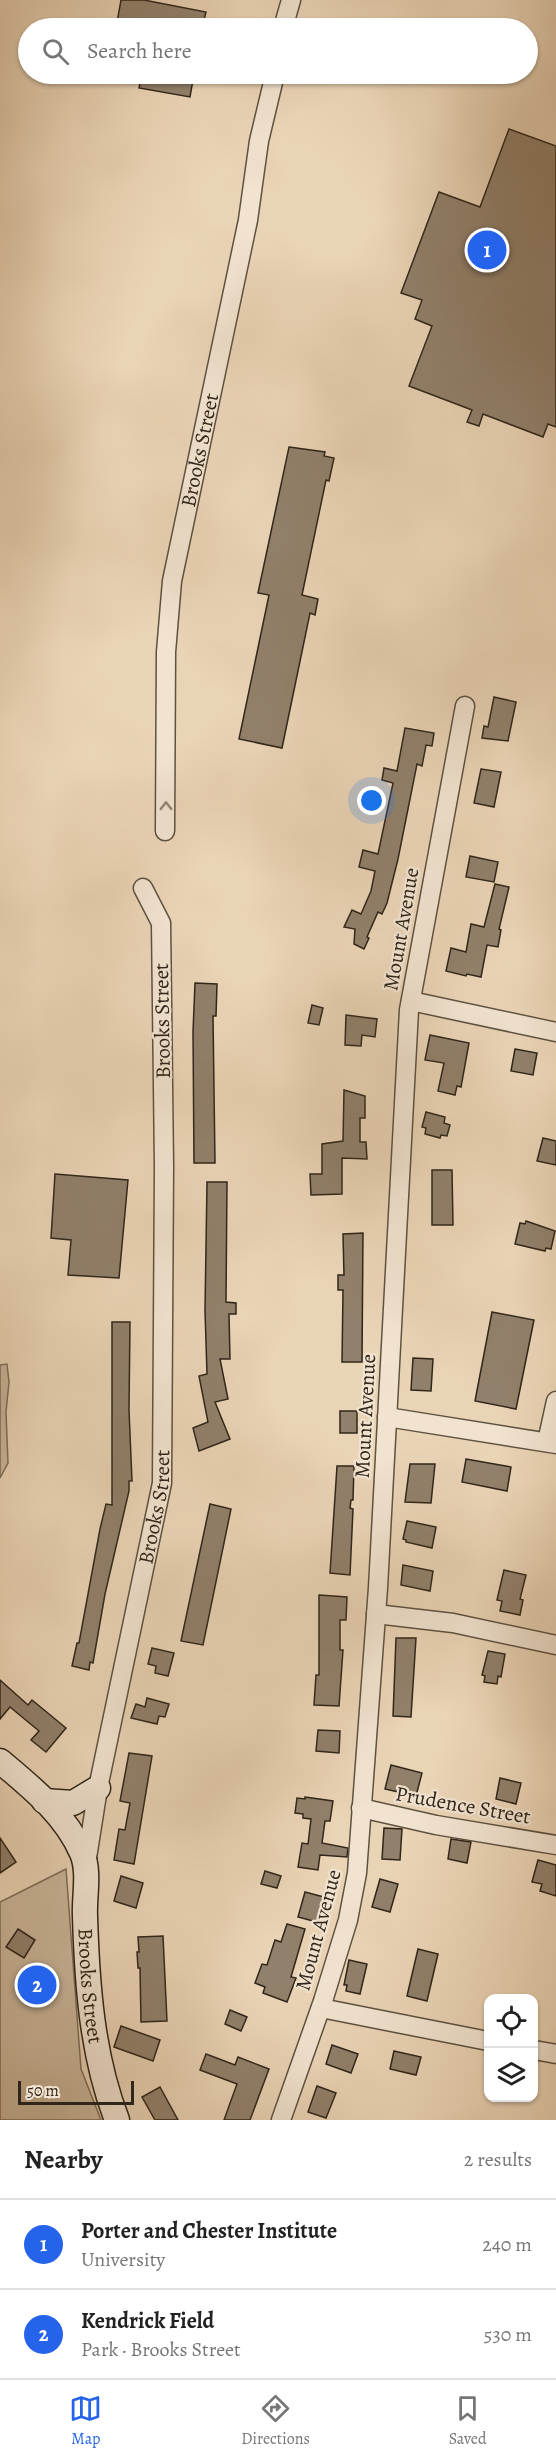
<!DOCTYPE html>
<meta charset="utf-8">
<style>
body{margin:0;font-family:Alegreya,serif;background:#f6f6f6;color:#222}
.controls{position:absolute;right:18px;bottom:18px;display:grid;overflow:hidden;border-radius:12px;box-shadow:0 2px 4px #0004}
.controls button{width:54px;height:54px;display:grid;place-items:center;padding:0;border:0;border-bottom:2px solid #e0e0e0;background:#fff;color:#222;font:30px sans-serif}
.scale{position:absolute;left:18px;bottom:15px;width:116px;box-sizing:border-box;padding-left:6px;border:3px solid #30261a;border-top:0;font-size:16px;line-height:21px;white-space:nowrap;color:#30261a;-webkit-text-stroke:4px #f1e3d0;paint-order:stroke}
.you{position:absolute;left:372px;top:801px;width:21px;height:21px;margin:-15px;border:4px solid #fff;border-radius:50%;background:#1a73e8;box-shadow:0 0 0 9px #1a73e833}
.badge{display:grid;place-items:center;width:39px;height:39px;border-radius:50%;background:#2563eb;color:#fff;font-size:20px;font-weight:700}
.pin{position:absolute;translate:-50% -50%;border:3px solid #fff;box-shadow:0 2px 6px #0006}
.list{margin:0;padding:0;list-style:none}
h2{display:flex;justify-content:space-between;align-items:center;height:78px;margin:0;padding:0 24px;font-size:26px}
h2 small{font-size:20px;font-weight:400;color:#767676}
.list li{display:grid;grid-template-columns:39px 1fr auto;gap:18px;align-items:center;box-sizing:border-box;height:90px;padding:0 24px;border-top:2px solid #e0e0e0}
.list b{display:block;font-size:22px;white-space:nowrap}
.list p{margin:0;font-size:20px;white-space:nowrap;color:#767676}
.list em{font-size:20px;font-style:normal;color:#767676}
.icon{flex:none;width:33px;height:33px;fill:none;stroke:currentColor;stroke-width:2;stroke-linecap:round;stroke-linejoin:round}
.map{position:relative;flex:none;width:556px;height:2120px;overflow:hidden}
.search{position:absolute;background:#fff;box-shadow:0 2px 4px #0004;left:18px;right:18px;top:18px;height:66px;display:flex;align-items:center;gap:15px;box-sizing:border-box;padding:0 21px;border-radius:33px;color:#767676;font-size:22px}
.sheet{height:258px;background:#fff}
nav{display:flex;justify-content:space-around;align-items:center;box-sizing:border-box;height:84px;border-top:2px solid #e0e0e0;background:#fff;font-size:16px;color:#767676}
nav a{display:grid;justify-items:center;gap:3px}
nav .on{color:#2563eb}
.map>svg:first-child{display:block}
.green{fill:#cab69b;stroke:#7d6e5a;stroke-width:1.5}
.building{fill:#91806b;stroke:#30261a;stroke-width:1.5}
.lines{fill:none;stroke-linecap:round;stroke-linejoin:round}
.minor-casing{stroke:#5e5241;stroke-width:21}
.secondary-casing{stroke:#30261a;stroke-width:27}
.minor{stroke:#f1e3d0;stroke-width:18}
.secondary{stroke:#f1e3d0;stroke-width:24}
.oneway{stroke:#908475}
.labels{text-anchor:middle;stroke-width:4.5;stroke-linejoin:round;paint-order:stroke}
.street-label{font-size:21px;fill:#30261a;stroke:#f1e3d0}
</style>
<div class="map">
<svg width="556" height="2120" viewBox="0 0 556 2120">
<rect width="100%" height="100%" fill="#ead4b6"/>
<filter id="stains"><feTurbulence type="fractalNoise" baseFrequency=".00333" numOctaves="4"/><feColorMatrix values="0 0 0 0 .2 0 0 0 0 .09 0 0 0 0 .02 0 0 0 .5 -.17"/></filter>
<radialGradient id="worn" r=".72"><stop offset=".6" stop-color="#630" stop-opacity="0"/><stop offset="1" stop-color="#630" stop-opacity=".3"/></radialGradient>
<!-- green -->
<g class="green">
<polygon points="7,1364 9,1382 6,1412 8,1463 0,1478 0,1365"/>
<polygon points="66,1869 81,2069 101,2120 0,2120 0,1902"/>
</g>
<!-- building -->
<g class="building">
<polygon points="121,0 144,0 206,12 202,28 116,28"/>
<polygon points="142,74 194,74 190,97 139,88"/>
<polygon points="509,129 556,146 556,427 548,424 543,437 483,414 479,426 467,422 472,410 409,386 432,326 415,319 422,300 401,293 439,192 480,207"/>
<polygon points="289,447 325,452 324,456 334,458 329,481 326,480 302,595 318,599 315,615 310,613 282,748 239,739 269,595 258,593"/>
<polygon points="494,697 516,702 508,741 482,738 484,726 488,727"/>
<polygon points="405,728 434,733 432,746 426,745 422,766 417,764 398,859 387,903 382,914 378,912 367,937 369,938 364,949 354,944 355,929 344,927 352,910 361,914 371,891 375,871 359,867 363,850 378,854 393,783 382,780 384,768 397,771"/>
<polygon points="481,769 501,772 494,807 474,803"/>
<polygon points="470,856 498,862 494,882 466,877"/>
<polygon points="495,884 509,887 499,929 501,930 498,947 487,945 481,977 467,974 466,976 446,971 451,948 466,952 471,924 484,927"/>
<polygon points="195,983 217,984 216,1016 213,1016 215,1163 194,1163 193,1032"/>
<polygon points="312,1005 323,1008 319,1025 308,1023"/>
<polygon points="346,1015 377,1019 375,1037 362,1035 361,1046 345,1045"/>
<polygon points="430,1035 469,1043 461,1087 457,1086 455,1095 438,1091 444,1063 425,1060"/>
<polygon points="515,1049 537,1053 533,1075 511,1071"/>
<polygon points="344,1090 365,1096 365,1118 360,1118 360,1142 366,1142 367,1159 342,1158 342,1194 311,1195 310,1174 322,1174 322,1144 343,1141"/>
<polygon points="426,1112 445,1117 444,1123 450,1125 447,1136 441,1135 440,1138 425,1134 426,1128 422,1127"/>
<polygon points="543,1138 556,1141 556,1165 537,1161"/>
<polygon points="432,1170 452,1170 453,1225 432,1225"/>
<polygon points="55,1174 128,1180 119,1278 68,1275 71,1240 51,1238"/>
<polygon points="207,1182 227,1182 226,1302 236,1303 236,1314 229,1314 230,1359 220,1359 228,1399 215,1402 230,1439 199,1451 193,1428 208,1422 199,1376 207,1374 205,1311"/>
<polygon points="526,1221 555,1231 551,1249 546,1248 545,1251 515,1244 520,1223 525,1224"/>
<polygon points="363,1233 362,1362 342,1362 343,1290 338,1290 338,1275 344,1275 343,1234"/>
<polygon points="492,1312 534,1320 516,1409 475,1401"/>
<polygon points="112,1322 130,1322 129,1410 132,1481 129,1481 129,1491 105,1594 93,1663 90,1662 89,1670 72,1666 77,1643 79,1643 100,1529 106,1504 112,1505"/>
<polygon points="413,1358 433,1359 431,1391 411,1390"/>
<rect x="340" y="1411" width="17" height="22"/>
<polygon points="466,1459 511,1467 507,1491 462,1482"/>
<polygon points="410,1464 435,1464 431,1503 405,1502"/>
<polygon points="337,1466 354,1466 353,1500 351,1500 350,1508 353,1509 350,1575 330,1573"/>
<polygon points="210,1504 231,1509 203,1645 181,1641"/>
<polygon points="407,1521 436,1527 432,1548 406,1542 406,1540 403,1539"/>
<polygon points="403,1565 433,1571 430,1591 401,1585"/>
<polygon points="504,1570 526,1575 520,1599 523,1600 520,1615 500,1611 502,1601 497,1600"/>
<polygon points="319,1595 347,1597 346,1620 340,1620 340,1650 343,1650 339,1706 314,1705 316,1675 319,1675"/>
<polygon points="396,1638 416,1638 411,1717 393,1716"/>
<polygon points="152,1648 174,1653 168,1676 155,1673 156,1666 148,1664"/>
<polygon points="488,1651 505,1654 501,1677 498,1676 497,1684 484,1682 485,1676 482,1675"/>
<polygon points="0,1680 28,1705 32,1700 66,1728 46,1752 31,1740 39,1731 10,1707 0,1719"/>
<polygon points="147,1698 169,1704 165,1717 159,1716 157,1724 131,1718 136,1704 145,1707"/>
<polygon points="318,1730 340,1731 339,1753 316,1751"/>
<polygon points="129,1753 152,1756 134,1864 114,1860 119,1829 125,1830 130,1803 120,1801"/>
<polygon points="391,1765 422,1773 416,1796 385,1789"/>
<polygon points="500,1778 521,1783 516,1804 496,1799"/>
<polygon points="305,1797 333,1801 330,1821 325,1821 322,1843 348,1848 347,1857 320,1855 318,1870 298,1867 302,1843 308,1844 311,1819 303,1818 303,1814 295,1813 297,1798 305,1799"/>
<polygon points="384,1828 402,1829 400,1860 382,1859"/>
<polygon points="0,1838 16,1862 0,1873"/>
<polygon points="451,1839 471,1842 467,1863 448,1859"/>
<polygon points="538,1860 556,1865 556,1896 540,1891 542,1884 532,1882"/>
<polygon points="265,1871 281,1876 277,1888 261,1884"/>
<polygon points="121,1876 143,1883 136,1908 114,1901"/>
<polygon points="380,1879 398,1884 390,1912 372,1907"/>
<polygon points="305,1892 324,1897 317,1922 298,1917"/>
<polygon points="287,1924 305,1929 291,1977 296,1978 287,2002 263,1993 265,1987 255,1983 262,1964 267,1965 275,1940 281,1942"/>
<polygon points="18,1929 35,1940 24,1958 6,1947"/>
<polygon points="163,1936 167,2021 141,2022 140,1968 138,1968 137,1952 139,1952 138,1937"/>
<polygon points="418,1949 438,1954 427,2001 407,1996"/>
<polygon points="349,1960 367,1964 360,1994 346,1991 347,1985 344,1985"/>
<polygon points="230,2010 247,2017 241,2031 225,2024"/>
<polygon points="121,2026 160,2040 153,2061 114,2047"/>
<polygon points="332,2045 358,2054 351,2073 326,2064"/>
<polygon points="394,2051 421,2057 416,2075 390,2069"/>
<polygon points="206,2054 235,2065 238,2057 269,2069 250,2120 224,2120 237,2084 200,2070"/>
<polygon points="317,2086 336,2093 326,2118 308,2112"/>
<polygon points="160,2087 178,2120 155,2120 142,2097"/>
</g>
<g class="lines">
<!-- minor casing -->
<g class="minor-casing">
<g id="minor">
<polyline points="283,28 291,0"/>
<path id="s1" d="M165,831L166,652L172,581L248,220L259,141L275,74"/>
<polyline points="411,1001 556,1032"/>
<polyline points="387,1417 556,1444"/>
<polyline points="547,1442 556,1401"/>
<polyline points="376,1614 453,1623 556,1645"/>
<polyline points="361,1808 436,1825 556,1845"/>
<path id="s2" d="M86,1864L98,1788L162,1483L164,1166L161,923L143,888"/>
<polyline points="321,2008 488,2041"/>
<polyline points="534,2050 556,2054"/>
<polyline points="281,2120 323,2001 348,1920 357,1873 378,1588 409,1010 465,706"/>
</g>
</g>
<!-- secondary casing -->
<g class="secondary-casing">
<g id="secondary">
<path id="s3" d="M0,1761C31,1787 65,1814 82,1853C90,1872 84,1896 85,1916C87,1984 92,2056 117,2120"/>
<polyline points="44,1801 73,1803 98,1788"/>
</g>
</g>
<!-- minor -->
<use href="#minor" class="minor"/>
<!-- secondary -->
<use href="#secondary" class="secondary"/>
</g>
<!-- one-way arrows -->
<defs><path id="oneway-chevron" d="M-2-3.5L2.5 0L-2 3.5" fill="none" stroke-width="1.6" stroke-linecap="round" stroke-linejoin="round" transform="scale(1.5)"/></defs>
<use class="oneway" href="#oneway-chevron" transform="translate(166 806) rotate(-90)"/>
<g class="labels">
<!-- street labels -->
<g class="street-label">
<text dy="7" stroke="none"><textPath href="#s1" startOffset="384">Brooks Street</textPath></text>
<text transform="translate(401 929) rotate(-80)" y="7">Mount Avenue</text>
<text transform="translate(162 1021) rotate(-91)" y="7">Brooks Street</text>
<text transform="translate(365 1416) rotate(-87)" y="7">Mount Avenue</text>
<text dy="7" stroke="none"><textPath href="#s2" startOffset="364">Brooks Street</textPath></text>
<text transform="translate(463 1805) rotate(10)" y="7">Prudence Street</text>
<text transform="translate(318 1930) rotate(-75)" y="7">Mount Avenue</text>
<text dy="7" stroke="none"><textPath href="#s3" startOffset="258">Brooks Street</textPath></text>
</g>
</g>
<rect width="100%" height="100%" filter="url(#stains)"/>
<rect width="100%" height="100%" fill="url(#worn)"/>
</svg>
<div class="controls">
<button><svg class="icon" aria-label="locate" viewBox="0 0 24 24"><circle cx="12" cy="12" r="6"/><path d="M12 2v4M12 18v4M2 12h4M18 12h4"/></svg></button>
<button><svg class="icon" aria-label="layers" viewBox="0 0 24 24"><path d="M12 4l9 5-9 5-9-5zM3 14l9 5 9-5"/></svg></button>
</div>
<div class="scale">50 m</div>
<div class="you"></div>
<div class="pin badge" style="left:487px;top:250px">1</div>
<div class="pin badge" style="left:37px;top:1985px">2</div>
<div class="search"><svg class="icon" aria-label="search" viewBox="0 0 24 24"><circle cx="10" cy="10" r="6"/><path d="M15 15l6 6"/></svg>Search here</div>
</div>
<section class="sheet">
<h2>Nearby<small>2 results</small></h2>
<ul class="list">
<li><span class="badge">1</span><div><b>Porter and Chester Institute</b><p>University</p></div><em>240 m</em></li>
<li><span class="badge">2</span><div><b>Kendrick Field</b><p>Park · Brooks Street</p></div><em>530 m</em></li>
</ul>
</section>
<nav>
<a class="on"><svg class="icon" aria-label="map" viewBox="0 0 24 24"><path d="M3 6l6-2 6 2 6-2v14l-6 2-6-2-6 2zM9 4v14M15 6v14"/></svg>Map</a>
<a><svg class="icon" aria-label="directions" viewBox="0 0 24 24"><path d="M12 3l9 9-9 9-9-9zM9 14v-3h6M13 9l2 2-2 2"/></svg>Directions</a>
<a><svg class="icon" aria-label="saved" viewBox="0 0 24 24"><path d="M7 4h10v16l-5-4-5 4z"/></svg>Saved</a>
</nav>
